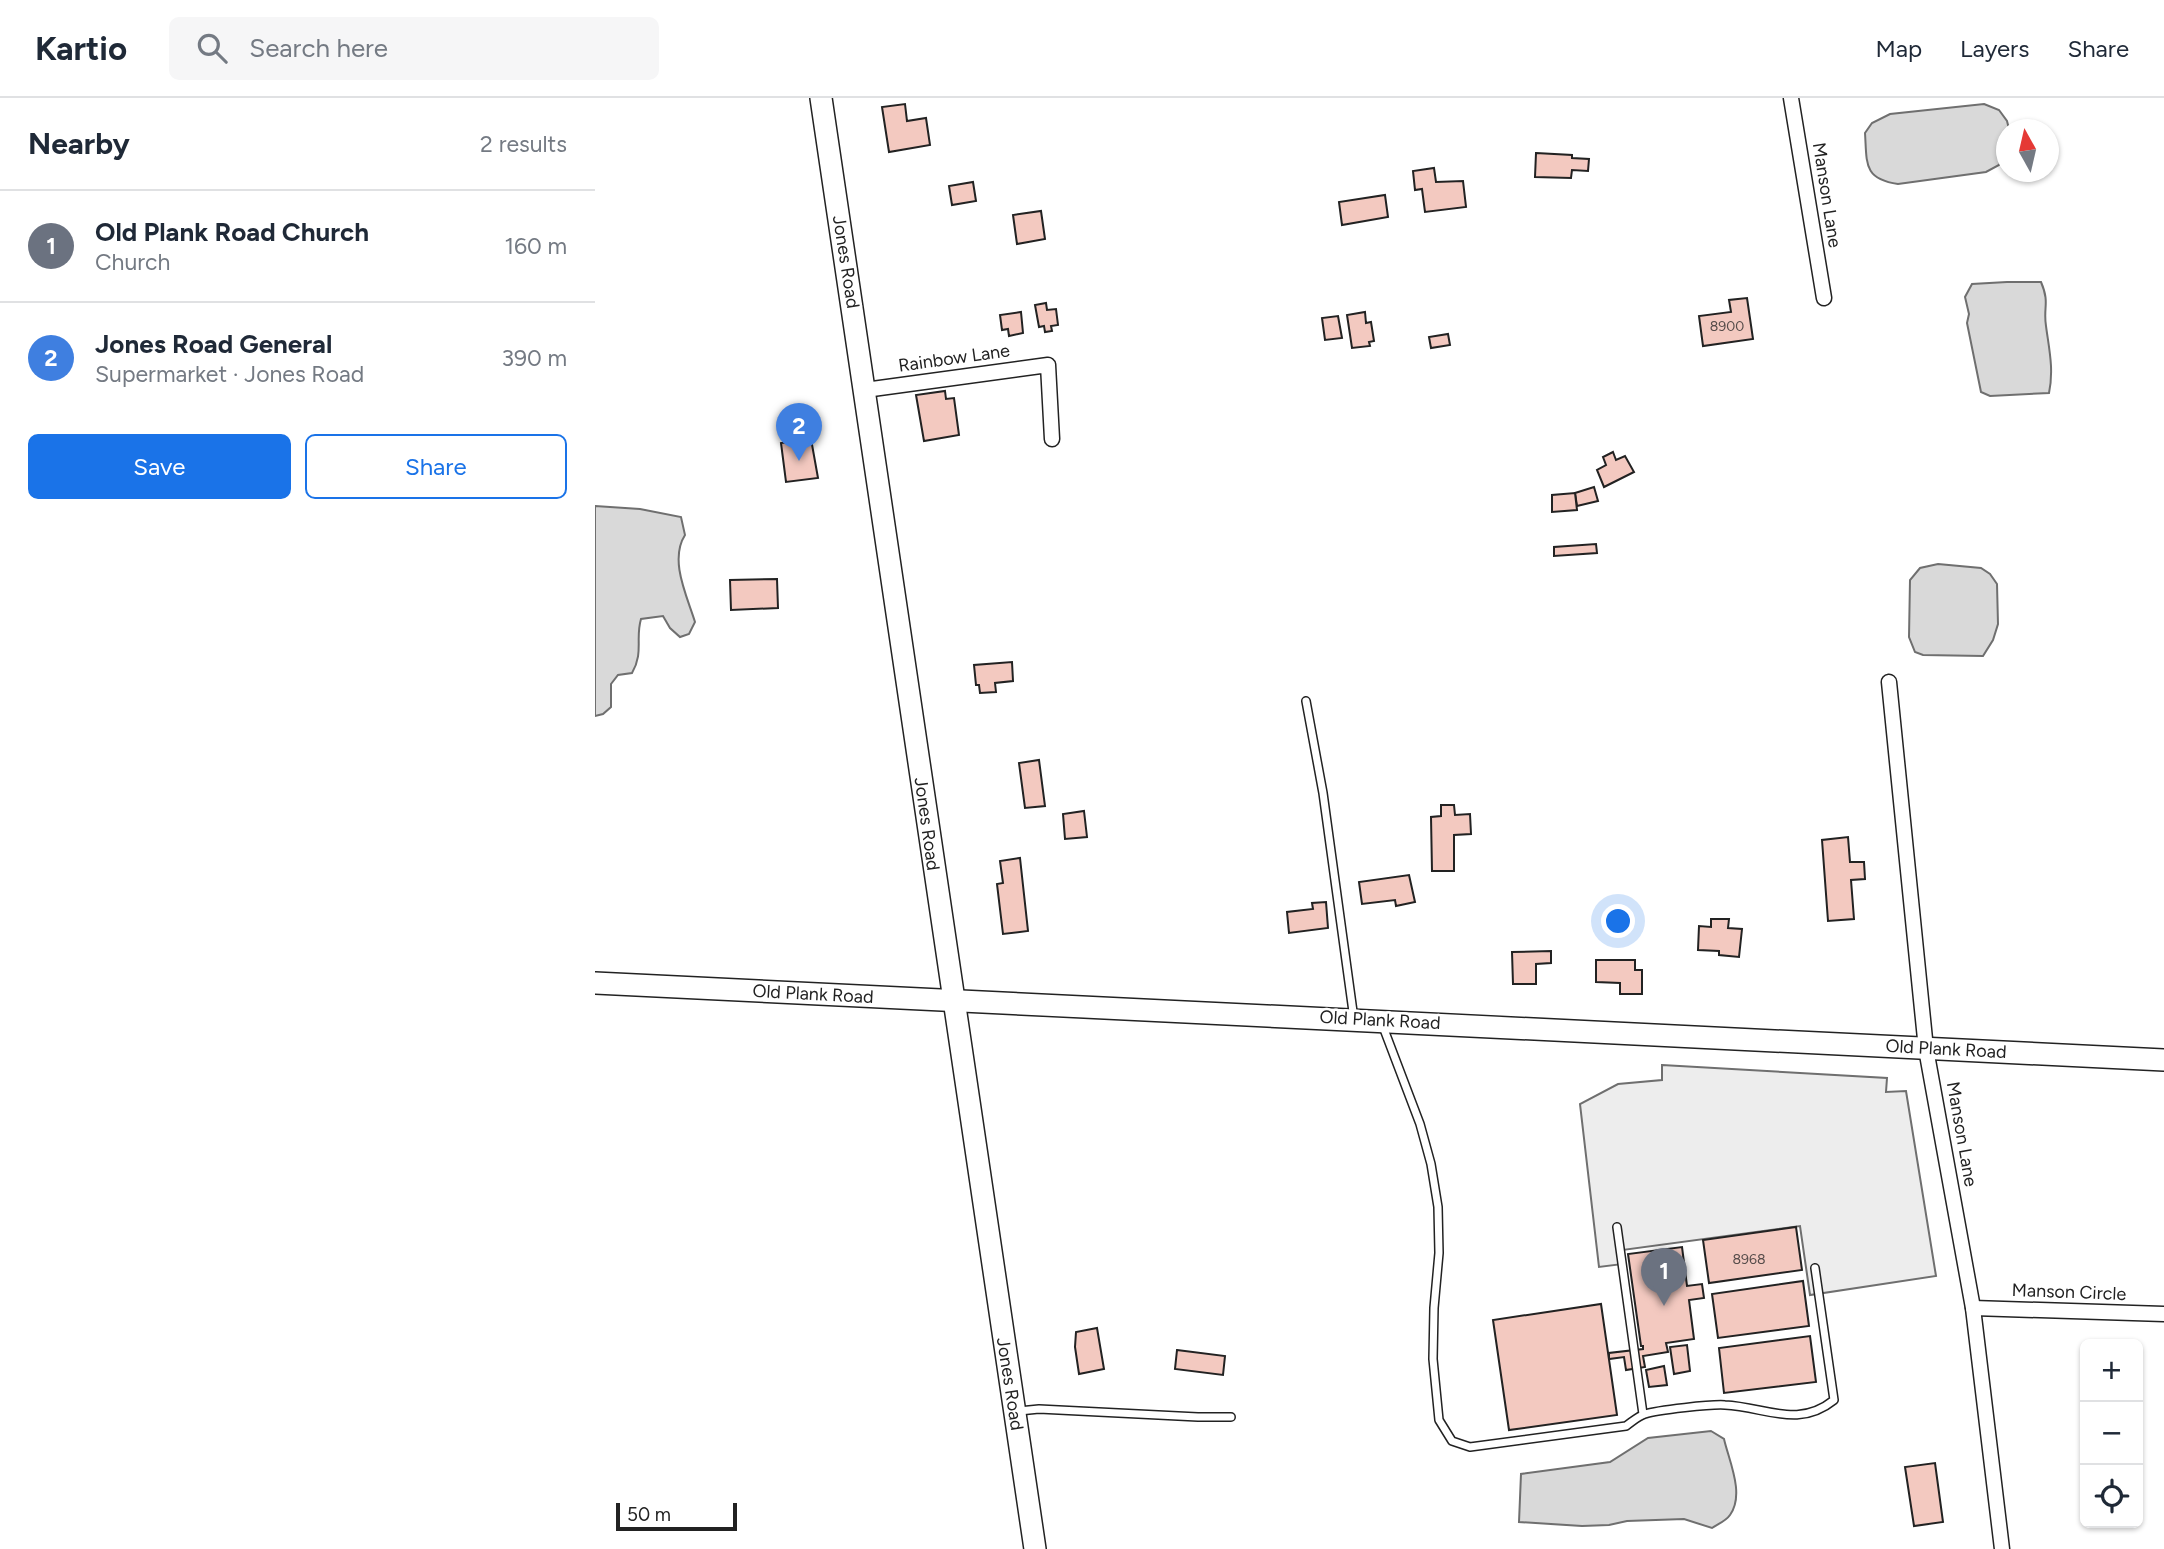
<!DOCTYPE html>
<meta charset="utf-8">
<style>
body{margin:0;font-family:Figtree,sans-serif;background:#f6f6f7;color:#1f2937}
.controls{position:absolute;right:21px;bottom:21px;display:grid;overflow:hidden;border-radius:10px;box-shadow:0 2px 5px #0004}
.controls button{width:63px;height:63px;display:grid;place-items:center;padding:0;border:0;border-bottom:2px solid #e0e1e3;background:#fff;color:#1f2937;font:35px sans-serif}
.compass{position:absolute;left:1401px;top:21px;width:63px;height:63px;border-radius:50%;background:#fff;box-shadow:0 2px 5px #0004;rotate:352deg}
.scale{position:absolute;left:21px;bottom:18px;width:121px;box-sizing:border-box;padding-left:7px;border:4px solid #222;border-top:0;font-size:19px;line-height:24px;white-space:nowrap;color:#222;-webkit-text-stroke:5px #fff;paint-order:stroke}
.you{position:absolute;left:1024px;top:824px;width:24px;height:24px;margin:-18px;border:5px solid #fff;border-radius:50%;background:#1a73e8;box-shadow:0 0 0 10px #1a73e833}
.badge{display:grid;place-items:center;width:46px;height:46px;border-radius:50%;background:#1a73e8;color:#fff;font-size:23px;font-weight:700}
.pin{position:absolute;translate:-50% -58px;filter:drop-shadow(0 2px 4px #0008)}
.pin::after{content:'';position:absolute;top:37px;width:24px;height:21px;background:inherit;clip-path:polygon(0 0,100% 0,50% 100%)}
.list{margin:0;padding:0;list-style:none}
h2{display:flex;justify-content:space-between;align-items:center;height:91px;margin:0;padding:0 28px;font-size:30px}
h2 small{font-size:23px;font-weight:400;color:#747a83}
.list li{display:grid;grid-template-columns:46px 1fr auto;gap:21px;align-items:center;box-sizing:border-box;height:112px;padding:0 28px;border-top:2px solid #e0e1e3}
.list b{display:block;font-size:26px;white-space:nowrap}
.list p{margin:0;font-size:23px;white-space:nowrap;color:#747a83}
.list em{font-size:23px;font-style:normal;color:#747a83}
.actions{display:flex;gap:14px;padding:21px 28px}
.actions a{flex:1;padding:16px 0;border:2px solid #1a73e8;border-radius:10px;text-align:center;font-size:24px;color:#1a73e8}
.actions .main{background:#1a73e8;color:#fff}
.icon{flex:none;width:38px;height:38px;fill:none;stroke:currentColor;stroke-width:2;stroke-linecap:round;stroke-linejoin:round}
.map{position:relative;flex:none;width:1569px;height:1451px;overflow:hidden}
header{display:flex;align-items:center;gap:42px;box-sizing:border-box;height:98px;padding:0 35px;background:#fff;border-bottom:2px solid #e0e1e3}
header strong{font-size:33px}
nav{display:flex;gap:38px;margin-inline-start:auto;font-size:24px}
.search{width:490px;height:63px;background:#f6f6f7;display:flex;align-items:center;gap:18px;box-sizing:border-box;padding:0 24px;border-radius:10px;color:#747a83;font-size:26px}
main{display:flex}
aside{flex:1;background:#fff}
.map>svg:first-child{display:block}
.parking{fill:#ededed;stroke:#6f6f6f;stroke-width:2}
.water{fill:#d9d9d9;stroke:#6f6f6f;stroke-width:2}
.building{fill:#f3c9c0;stroke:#222;stroke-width:2}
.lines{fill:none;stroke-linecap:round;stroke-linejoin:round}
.lane-casing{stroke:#222;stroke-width:10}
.street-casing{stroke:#222;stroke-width:17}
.secondary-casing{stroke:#222;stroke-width:24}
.lane{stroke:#fff;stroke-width:7}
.street{stroke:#fff;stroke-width:14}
.secondary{stroke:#fff;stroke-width:21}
.labels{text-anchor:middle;stroke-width:5;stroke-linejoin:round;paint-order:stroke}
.number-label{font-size:14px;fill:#564c4a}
.street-label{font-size:18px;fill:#222;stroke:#fff}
</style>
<header>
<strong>Kartio</strong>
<div class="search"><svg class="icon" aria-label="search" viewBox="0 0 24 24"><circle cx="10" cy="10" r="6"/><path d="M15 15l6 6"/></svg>Search here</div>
<nav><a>Map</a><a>Layers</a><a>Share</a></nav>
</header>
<main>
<aside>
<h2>Nearby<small>2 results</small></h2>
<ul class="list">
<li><span class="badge" style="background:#6b7280">1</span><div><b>Old Plank Road Church</b><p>Church</p></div><em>160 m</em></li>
<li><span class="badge" style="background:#3f7fe0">2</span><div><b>Jones Road General</b><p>Supermarket · Jones Road</p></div><em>390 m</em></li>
</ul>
<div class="actions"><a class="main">Save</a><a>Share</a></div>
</aside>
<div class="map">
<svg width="1569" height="1451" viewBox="0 0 1569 1451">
<rect width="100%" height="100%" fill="#fff"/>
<!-- parking -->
<polygon class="parking" points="1067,967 1292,980 1291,994 1311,993 1341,1178 1215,1197 1205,1128 1027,1152 1028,1166 1004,1169 985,1006 1023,986 1067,982"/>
<!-- water -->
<g class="water">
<path d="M1389,6L1404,12L1412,23L1414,31L1412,32L1411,56L1404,67L1391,74L1303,86C1268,81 1272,65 1270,35L1277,25L1295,16Z"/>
<path d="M1412,184H1446C1455,205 1448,209 1451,228C1454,251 1459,271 1454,295L1395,298L1386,294L1372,225L1374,216L1370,199L1377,186Z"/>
<path d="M0,408L45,411L86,419L90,437C74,462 92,498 100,524L94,536L85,539L75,530L68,518L46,521C40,541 49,554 37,575L23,577L16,586V609L8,616L0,618Z"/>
<polygon points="1343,466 1386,470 1395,476 1402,486 1403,526 1398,542 1388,558 1328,557 1320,554 1314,539 1315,482 1325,470"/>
<path d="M1116,1333L1129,1341C1134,1363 1150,1396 1135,1417C1131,1423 1123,1426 1117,1430L1089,1421L1032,1423L1014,1427L987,1428L924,1424L926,1376L1015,1364L1053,1340Z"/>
</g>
<!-- building -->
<g class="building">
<polygon points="310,6 312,23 331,20 335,47 294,54 287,9"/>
<polygon points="941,55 977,57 977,60 994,61 993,73 977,72 976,80 940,79"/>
<polygon points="839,70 841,84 868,83 871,109 830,114 827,91 820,92 818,73"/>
<polygon points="378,84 381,103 357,107 354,88"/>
<polygon points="790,97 793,119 747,127 744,104"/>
<polygon points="446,113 450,141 422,146 418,117"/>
<polygon points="1152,200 1158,241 1108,248 1104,218 1136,214 1134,202"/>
<polygon points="451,205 452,212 461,211 463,227 456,228 457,233 450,234 449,228 444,229 440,207"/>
<polygon points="426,214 428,235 414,238 413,231 407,232 405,217"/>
<polygon points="770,214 771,225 776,224 779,243 774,244 775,248 757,250 752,217"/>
<polygon points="743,218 747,240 730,242 727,220"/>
<polygon points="853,236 855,247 836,250 834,239"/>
<polygon points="350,293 351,301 359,300 364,337 329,343 321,297"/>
<polygon points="216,341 223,380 191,384 186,345"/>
<polygon points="1018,354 1021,362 1030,358 1039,374 1009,389 1002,372 1011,367 1008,359"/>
<polygon points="999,389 1003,403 982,408 980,395"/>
<polygon points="980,395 982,412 957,414 957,397"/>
<polygon points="1001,446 1002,455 959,458 959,449"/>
<polygon points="182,481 183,510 136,512 135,482"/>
<polygon points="417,564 418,583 400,585 401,594 385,595 384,587 381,587 379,567"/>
<polygon points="444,662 450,708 430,710 424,665"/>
<polygon points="846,707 859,707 860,717 875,716 876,736 859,737 859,773 837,773 836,719 846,718"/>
<polygon points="489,713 492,739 470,741 468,716"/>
<polygon points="1253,739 1255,764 1269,764 1270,781 1256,782 1259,821 1233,823 1227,742"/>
<polygon points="425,760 433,833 408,836 402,786 408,785 405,763"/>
<polygon points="814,777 820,804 801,808 800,802 767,806 764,784"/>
<polygon points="731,804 733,830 694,835 692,814 718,811 717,805"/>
<polygon points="1116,821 1134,821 1133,830 1147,831 1144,859 1124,857 1124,853 1103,852 1104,828 1116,829"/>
<polygon points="956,853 956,865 941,866 941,886 918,886 917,854"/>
<polygon points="1001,862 1040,862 1040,872 1047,872 1047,896 1025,896 1025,885 1001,884"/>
<polygon points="1201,1129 1207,1172 1114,1185 1108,1142"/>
<polygon points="1087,1149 1092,1188 1107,1186 1109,1200 1094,1202 1099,1241 1071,1245 1073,1254 1048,1258 1050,1269 1031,1272 1029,1259 1014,1261 1014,1255 1048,1251 1048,1248 1046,1248 1033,1156"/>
<polygon points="1208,1183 1214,1228 1123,1240 1117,1196"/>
<polygon points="1006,1206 1022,1317 914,1332 898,1222"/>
<polygon points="502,1230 509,1271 484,1276 480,1249 481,1234"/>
<polygon points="1215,1238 1221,1284 1129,1295 1124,1250"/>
<polygon points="1092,1247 1095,1273 1079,1276 1075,1249"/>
<polygon points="582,1252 630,1258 628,1277 580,1271"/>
<polygon points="1069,1268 1072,1287 1054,1289 1051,1272"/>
<polygon points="1340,1365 1348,1424 1319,1428 1310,1369"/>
</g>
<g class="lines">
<!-- lane casing -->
<g class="lane-casing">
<g id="lane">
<polyline points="711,603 728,695 759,921"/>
<path d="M787,926L825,1026L836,1066L843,1109L844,1155L839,1210L838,1261L844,1322L857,1343L875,1349L1031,1328C1037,1324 1043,1318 1050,1316C1062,1312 1117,1306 1130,1307C1171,1309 1203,1331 1239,1302L1220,1170"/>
<polyline points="1022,1129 1048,1316"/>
<polyline points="424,1313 444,1311 603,1319 636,1319"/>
</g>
</g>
<!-- street casing -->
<g class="street-casing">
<g id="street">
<polyline points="1196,0 1229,200"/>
<polyline points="270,292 453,267 457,341"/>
<polyline points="1294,584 1331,951 1378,1210 1407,1451"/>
<polyline points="1378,1210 1569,1216"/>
</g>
</g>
<!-- secondary casing -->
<g class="secondary-casing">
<g id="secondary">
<polyline points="226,0 440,1451"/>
<polyline points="0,885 1569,962"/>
</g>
</g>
<!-- lane -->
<use href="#lane" class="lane"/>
<!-- street -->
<use href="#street" class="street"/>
<!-- secondary -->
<use href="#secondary" class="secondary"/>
</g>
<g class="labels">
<!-- number labels -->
<g class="number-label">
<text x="1132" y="233">8900</text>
<text x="1154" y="1166">8968</text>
</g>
<!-- street labels -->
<g class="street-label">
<text transform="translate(1232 97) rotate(81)" y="6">Manson Lane</text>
<text transform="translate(251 164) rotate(81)" y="6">Jones Road</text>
<text transform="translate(359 260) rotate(-8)" y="6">Rainbow Lane</text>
<text transform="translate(332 726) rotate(82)" y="6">Jones Road</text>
<text transform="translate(218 896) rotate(3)" y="6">Old Plank Road</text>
<text transform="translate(785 922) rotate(3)" y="6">Old Plank Road</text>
<text transform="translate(1351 951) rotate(3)" y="6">Old Plank Road</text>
<text transform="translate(1367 1036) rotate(80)" y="6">Manson Lane</text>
<text transform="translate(1474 1194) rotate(2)" y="6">Manson Circle</text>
<text transform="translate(415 1286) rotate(81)" y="6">Jones Road</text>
</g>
</g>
</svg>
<div class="controls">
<button>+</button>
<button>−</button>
<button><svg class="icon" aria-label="locate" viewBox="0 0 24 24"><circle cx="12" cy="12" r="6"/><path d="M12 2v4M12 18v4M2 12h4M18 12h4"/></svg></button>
</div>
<svg class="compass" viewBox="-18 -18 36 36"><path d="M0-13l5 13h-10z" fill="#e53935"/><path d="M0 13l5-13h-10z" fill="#747a83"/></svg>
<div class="scale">50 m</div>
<div class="you"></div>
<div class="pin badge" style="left:1069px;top:1208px;background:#6b7280">1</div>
<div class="pin badge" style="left:204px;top:363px;background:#3f7fe0">2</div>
</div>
</main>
